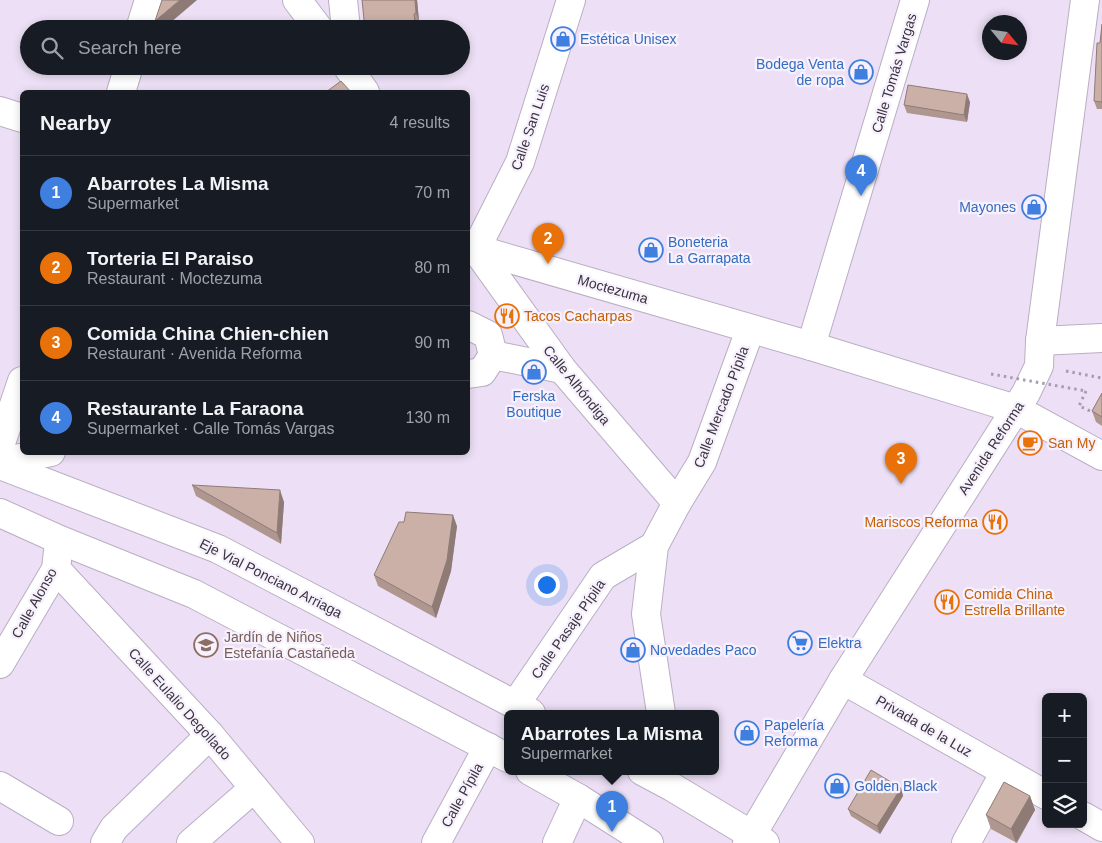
<!DOCTYPE html>
<meta charset="utf-8">
<style>
body{margin:0;font-family:Helvetica,sans-serif;background:#242831;color:#f1f3f6}
.controls{position:absolute;right:15px;bottom:15px;display:grid;overflow:hidden;border-radius:8px;box-shadow:0 2px 8px #0003}
.controls button{width:45px;height:45px;display:grid;place-items:center;padding:0;border:0;border-bottom:1px solid #363941;background:#171b24;color:#f1f3f6;font:25px sans-serif}
.compass{position:absolute;left:982px;top:15px;width:45px;height:45px;border-radius:50%;background:#171b24;box-shadow:0 2px 8px #0003;rotate:119deg}
.you{position:absolute;left:546px;top:584px;width:18px;height:18px;margin:-12px;border:4px solid #fff;border-radius:50%;background:#1a73e8;box-shadow:0 0 0 8px #1a73e833}
.badge{display:grid;place-items:center;width:32px;height:32px;border-radius:50%;background:#0f766e;color:#fff;font-size:16px;font-weight:700}
.pin{position:absolute;translate:-50% -41px;filter:drop-shadow(0 1px 2px #0008)}
.pin::after{content:'';position:absolute;top:26px;width:18px;height:15px;background:inherit;clip-path:polygon(0 0,100% 0,50% 100%)}
.popup{position:absolute;left:504px;top:710px;width:215px;height:65px;box-sizing:border-box;display:grid;place-content:center;border-radius:8px;background:#171b24;filter:drop-shadow(0 1px 4px #0005);font-size:16px;white-space:nowrap;color:#9ea1a6}
.popup b{font-size:19px;color:#f1f3f6}
.popup::after{content:'';position:absolute;left:50%;top:100%;margin-left:-10px;border:10px solid transparent;border-top-color:#171b24}
.list{margin:0;padding:0;list-style:none}
h2{display:flex;justify-content:space-between;align-items:center;height:65px;margin:0;padding:0 20px;font-size:21px}
h2 small{font-size:16px;font-weight:400;color:#9ea1a6}
.list li{display:grid;grid-template-columns:32px 1fr auto;gap:15px;align-items:center;box-sizing:border-box;height:75px;padding:0 20px;border-top:1px solid #363941}
.list b{display:block;font-size:19px;white-space:nowrap}
.list p{margin:0;font-size:16px;white-space:nowrap;color:#9ea1a6}
.list em{font-size:16px;font-style:normal;color:#9ea1a6}
.icon{flex:none;width:28px;height:28px;fill:none;stroke:currentColor;stroke-width:2;stroke-linecap:round;stroke-linejoin:round}
.map{position:relative;flex:none;width:1102px;height:843px;overflow:hidden}
.search{position:absolute;background:#171b24;box-shadow:0 2px 8px #0003;left:20px;top:20px;width:450px;height:55px;display:flex;align-items:center;gap:12px;box-sizing:border-box;padding:0 18px;border-radius:28px;color:#9ea1a6;font-size:19px}
.panel{position:absolute;background:#171b24;box-shadow:0 2px 8px #0003;left:20px;top:90px;width:450px;height:365px;border-radius:8px}
.map>svg:first-child{display:block}
.lines{fill:none;stroke-linecap:round;stroke-linejoin:round}
.minor-casing{stroke:#baaec3;stroke-width:30}
.major-casing{stroke:#baaec3;stroke-width:30}
.path{stroke:#a79dae;stroke-width:3;stroke-dasharray:2.5 4;stroke-linecap:butt}
.minor{stroke:#fff;stroke-width:28}
.major{stroke:#fff;stroke-width:28}
.path-bridge{stroke:#a79dae;stroke-width:3;stroke-dasharray:2.5 4;stroke-linecap:butt}
.wall{fill:#af9790}
.shaded-wall{fill:#8e7b76}
.building{fill:#cbb0a8;stroke:#8e7b76}
.labels{text-anchor:middle;stroke-width:4.5;stroke-linejoin:round;paint-order:stroke}
.shop-label{font-size:14px;fill:#366cbe;stroke:#f7f0fd;text-anchor:start}
.street-label{font-size:14px;fill:#38333c;stroke:#f7f0fd}
.food-label{font-size:14px;fill:#c56008;stroke:#f7f0fd;text-anchor:start}
.education-label{font-size:14px;fill:#785e54;stroke:#f7f0fd;text-anchor:start}
</style>
<div class="map">
<svg width="1102" height="843" viewBox="0 0 1102 843">
<rect width="100%" height="100%" fill="#ede0f6"/>
<g class="lines">
<!-- minor casing -->
<g class="minor-casing">
<g id="minor">
<polyline points="297,0 319,29"/>
<polyline points="343,0 346,29"/>
<polyline points="571,0 520,162 476,249 811,346 1016,409 1102,456"/>
<polyline points="140,29 149,0"/>
<polyline points="347,66 365,92"/>
<polyline points="121,92 129,66"/>
<polyline points="0,111 22,118"/>
<polyline points="472,244 562,369 677,503"/>
<polyline points="468,325 488,335 493,355"/>
<polyline points="1040,341 1102,338"/>
<polyline points="811,346 915,0"/>
<polyline points="493,355 562,369"/>
<polyline points="468,374 482,372 493,355"/>
<polyline points="0,446 22,381"/>
<polyline points="0,462 51,452"/>
<polyline points="56,569 210,735 300,843"/>
<polyline points="0,664 56,569 58,551"/>
<polyline points="843,680 1046,795"/>
<polyline points="515,705 603,576 654,546"/>
<polyline points="661,713 646,614 654,546 677,503 702,462 750,330"/>
<polyline points="0,786 59,821"/>
<polyline points="1083,816 1102,827"/>
<polyline points="105,843 114,828 210,735"/>
<polyline points="191,843 254,788"/>
<polyline points="436,843 488,747"/>
<polyline points="557,843 578,798"/>
<polyline points="966,843 1005,772"/>
</g>
</g>
<!-- major casing -->
<g class="major-casing">
<g id="major">
<polyline points="0,465 218,549 531,713"/>
<polyline points="0,513 60,540 194,594 508,758"/>
<polyline points="530,771 578,798 649,843"/>
<polyline points="642,771 672,787 765,843"/>
<polyline points="747,843 843,680 1026,393 1039,366 1040,341 1085,0"/>
</g>
</g>
<!-- path -->
<g class="path">
<polyline points="1066,371 1102,378"/>
<polyline points="1086,391 1079,406 1095,413"/>
</g>
<!-- minor -->
<use href="#minor" class="minor"/>
<!-- major -->
<use href="#major" class="major"/>
<!-- path-bridge -->
<polyline class="path-bridge" points="991,374 1086,391"/>
</g>
<!-- wall -->
<g class="wall">
<polygon points="417,0 419,21 416,22 418,29 365,29"/>
<polygon points="1102,24 1102,109 1097,109 1094,101"/>
<polygon points="970,102 967,122 907,113 904,105"/>
<polygon points="1102,393 1102,426 1096,422 1092,411"/>
<polygon points="192,485 284,502 281,544 196,496"/>
<polygon points="457,526 451,571 436,618 378,586 374,575"/>
<polygon points="901,788 903,796 880,834 851,816 848,809"/>
<polygon points="1030,796 1035,810 1017,843 991,829 986,815"/>
</g>
<!-- shaded-wall -->
<g class="shaded-wall">
<polygon points="180,0 197,0 163,29 158,29 155,21"/>
<polygon points="415,0 417,0 419,21 416,13"/>
<polygon points="414,14 416,22 418,29 415,23"/>
<polygon points="967,94 970,102 967,122 964,115"/>
<polygon points="280,490 284,502 281,544 277,533"/>
<polygon points="453,515 457,526 451,571 436,618 432,607"/>
<polygon points="901,788 903,796 880,834 877,826"/>
<polygon points="1030,796 1035,810 1016,843 1011,829"/>
</g>
<!-- building -->
<g class="building">
<polygon points="162,0 180,0 155,21"/>
<polygon points="362,0 415,0 416,13 414,14 415,23 405,26 405,29 365,29"/>
<polygon points="1102,24 1102,102 1094,101 1097,43 1100,43"/>
<polygon points="341,81 351,92 326,92"/>
<polygon points="908,85 967,94 964,115 904,105"/>
<polygon points="1102,393 1102,417 1092,411"/>
<polygon points="192,485 280,490 277,533"/>
<polygon points="406,512 453,515 447,560 432,607 374,575 399,522 404,522"/>
<polygon points="871,770 901,788 877,826 848,809"/>
<polygon points="1004,782 1030,796 1011,829 986,815"/>
</g>
<!-- icons -->
<defs>
<g id="shop-ring" transform="scale(1.25)"><circle r="9.5" fill="#f7f0fd" stroke="#3f7fe0" stroke-width="1.5"/><path d="M-5-2.5h2.3a2.7 3.5 0 0 1 5.4 0H5L5.5 6h-11ZM-1.5-2.5h3a1.5 2.3 0 0 0-3 0Z" fill="#3f7fe0"/></g>
<g id="restaurant-ring" transform="scale(1.25)"><circle r="9.5" fill="#f7f0fd" stroke="#e8710a" stroke-width="1.5"/><path d="M-5-6h1v4h1v-4h1v4h1v-4h1v5L-1.5 .5V6h-2V.5L-5-1ZM5-6V6H3V1.5H1.5Q1.5-4 5-6Z" fill="#e8710a"/></g>
<g id="cafe-ring" transform="scale(1.25)"><circle r="9.5" fill="#f7f0fd" stroke="#e8710a" stroke-width="1.5"/><path d="M-5.5-4.5H6V0H3Q3 3.5 0 3.5H-2.5Q-5.5 3.5-5.5 0ZM3-3.2v2h1.7v-2ZM-6 4.5H4V6H-6Z" fill="#e8710a"/></g>
<g id="supermarket-ring" transform="scale(1.25)"><circle r="9.5" fill="#f7f0fd" stroke="#3f7fe0" stroke-width="1.5"/><path d="M-6-5.5h2.5l.6 2H6L4.5 2H-2.5L-4.4-4H-6ZM-1.5 3.2a1.3 1.3 0 1 0 .1 0ZM3 3.2a1.3 1.3 0 1 0 .1 0Z" fill="#3f7fe0"/></g>
<g id="school-ring" transform="scale(1.25)"><circle r="9.5" fill="#f7f0fd" stroke="#8d6e63" stroke-width="1.5"/><path d="M0-5L7-2L0 1L-7-2ZM-4 1L0 2.5L4 1V4Q0 6-4 4Z" fill="#8d6e63"/></g>
</defs>
<g fill-rule="evenodd">
<use href="#shop-ring" x="563" y="39"/>
<use href="#shop-ring" x="861" y="72"/>
<use href="#shop-ring" x="1034" y="207"/>
<use href="#shop-ring" x="651" y="250"/>
<use href="#restaurant-ring" x="507" y="316"/>
<use href="#shop-ring" x="534" y="372"/>
<use href="#cafe-ring" x="1030" y="443"/>
<use href="#restaurant-ring" x="995" y="522"/>
<use href="#restaurant-ring" x="947" y="602"/>
<use href="#supermarket-ring" x="800" y="643"/>
<use href="#school-ring" x="206" y="645"/>
<use href="#shop-ring" x="633" y="650"/>
<use href="#shop-ring" x="747" y="733"/>
<use href="#shop-ring" x="837" y="786"/>
</g>
<g class="labels">
<!-- shop labels -->
<g class="shop-label">
<text x="580" y="44">Estética Unisex</text>
<text x="844" y="69" text-anchor="end">Bodega Venta<tspan x="844" dy="16">de ropa</tspan></text>
<text x="1016" y="212" text-anchor="end">Mayones</text>
<text x="668" y="247">Boneteria<tspan x="668" dy="16">La Garrapata</tspan></text>
<text x="534" y="401" text-anchor="middle">Ferska<tspan x="534" dy="16">Boutique</tspan></text>
<text x="818" y="648">Elektra</text>
<text x="650" y="655">Novedades Paco</text>
<text x="764" y="730">Papelería<tspan x="764" dy="16">Reforma</tspan></text>
<text x="854" y="791">Golden Black</text>
</g>
<!-- street labels -->
<g class="street-label">
<text transform="translate(894 73) rotate(-73)" y="5">Calle Tomás Vargas</text>
<text transform="translate(530 127) rotate(-71)" y="5">Calle San Luis</text>
<text transform="translate(613 289) rotate(16)" y="5">Moctezuma</text>
<text transform="translate(577 385) rotate(51)" y="5">Calle Alhóndiga</text>
<text transform="translate(721 407) rotate(-69)" y="5">Calle Mercado Pípila</text>
<text transform="translate(991 448) rotate(-57)" y="5">Avenida Reforma</text>
<text transform="translate(271 578) rotate(27)" y="5">Eje Vial Ponciano Arriaga</text>
<text transform="translate(34 603) rotate(-61)" y="5">Calle Alonso</text>
<text transform="translate(568 629) rotate(-55)" y="5">Calle Pasaje Pípila</text>
<text transform="translate(180 704) rotate(48)" y="5">Calle Eulalio Degollado</text>
<text transform="translate(924 726) rotate(30)" y="5">Privada de la Luz</text>
<text transform="translate(462 795) rotate(-61)" y="5">Calle Pípila</text>
</g>
<!-- food labels -->
<g class="food-label">
<text x="524" y="321">Tacos Cacharpas</text>
<text x="1048" y="448">San My</text>
<text x="978" y="527" text-anchor="end">Mariscos Reforma</text>
<text x="964" y="599">Comida China<tspan x="964" dy="16">Estrella Brillante</tspan></text>
</g>
<!-- education labels -->
<g class="education-label">
<text x="224" y="642">Jardín de Niños<tspan x="224" dy="16">Estefanía Castañeda</tspan></text>
</g>
</g>
</svg>
<div class="controls">
<button>+</button>
<button>−</button>
<button><svg class="icon" aria-label="layers" viewBox="0 0 24 24"><path d="M12 4l9 5-9 5-9-5zM3 14l9 5 9-5"/></svg></button>
</div>
<svg class="compass" viewBox="-18 -18 36 36"><path d="M0-13l5 13h-10z" fill="#e53935"/><path d="M0 13l5-13h-10z" fill="#9ea1a6"/></svg>
<div class="you"></div>
<div class="pin badge" style="left:612px;top:832px;background:#3f7fe0">1</div>
<div class="popup"><b>Abarrotes La Misma</b>Supermarket</div>
<div class="pin badge" style="left:548px;top:264px;background:#e8710a">2</div>
<div class="pin badge" style="left:901px;top:484px;background:#e8710a">3</div>
<div class="pin badge" style="left:861px;top:196px;background:#3f7fe0">4</div>
<div class="search"><svg class="icon" aria-label="search" viewBox="0 0 24 24"><circle cx="10" cy="10" r="6"/><path d="M15 15l6 6"/></svg>Search here</div>
<section class="panel">
<h2>Nearby<small>4 results</small></h2>
<ul class="list">
<li><span class="badge" style="background:#3f7fe0">1</span><div><b>Abarrotes La Misma</b><p>Supermarket</p></div><em>70 m</em></li>
<li><span class="badge" style="background:#e8710a">2</span><div><b>Torteria El Paraiso</b><p>Restaurant · Moctezuma</p></div><em>80 m</em></li>
<li><span class="badge" style="background:#e8710a">3</span><div><b>Comida China Chien-chien</b><p>Restaurant · Avenida Reforma</p></div><em>90 m</em></li>
<li><span class="badge" style="background:#3f7fe0">4</span><div><b>Restaurante La Faraona</b><p>Supermarket · Calle Tomás Vargas</p></div><em>130 m</em></li>
</ul>
</section>
</div>
